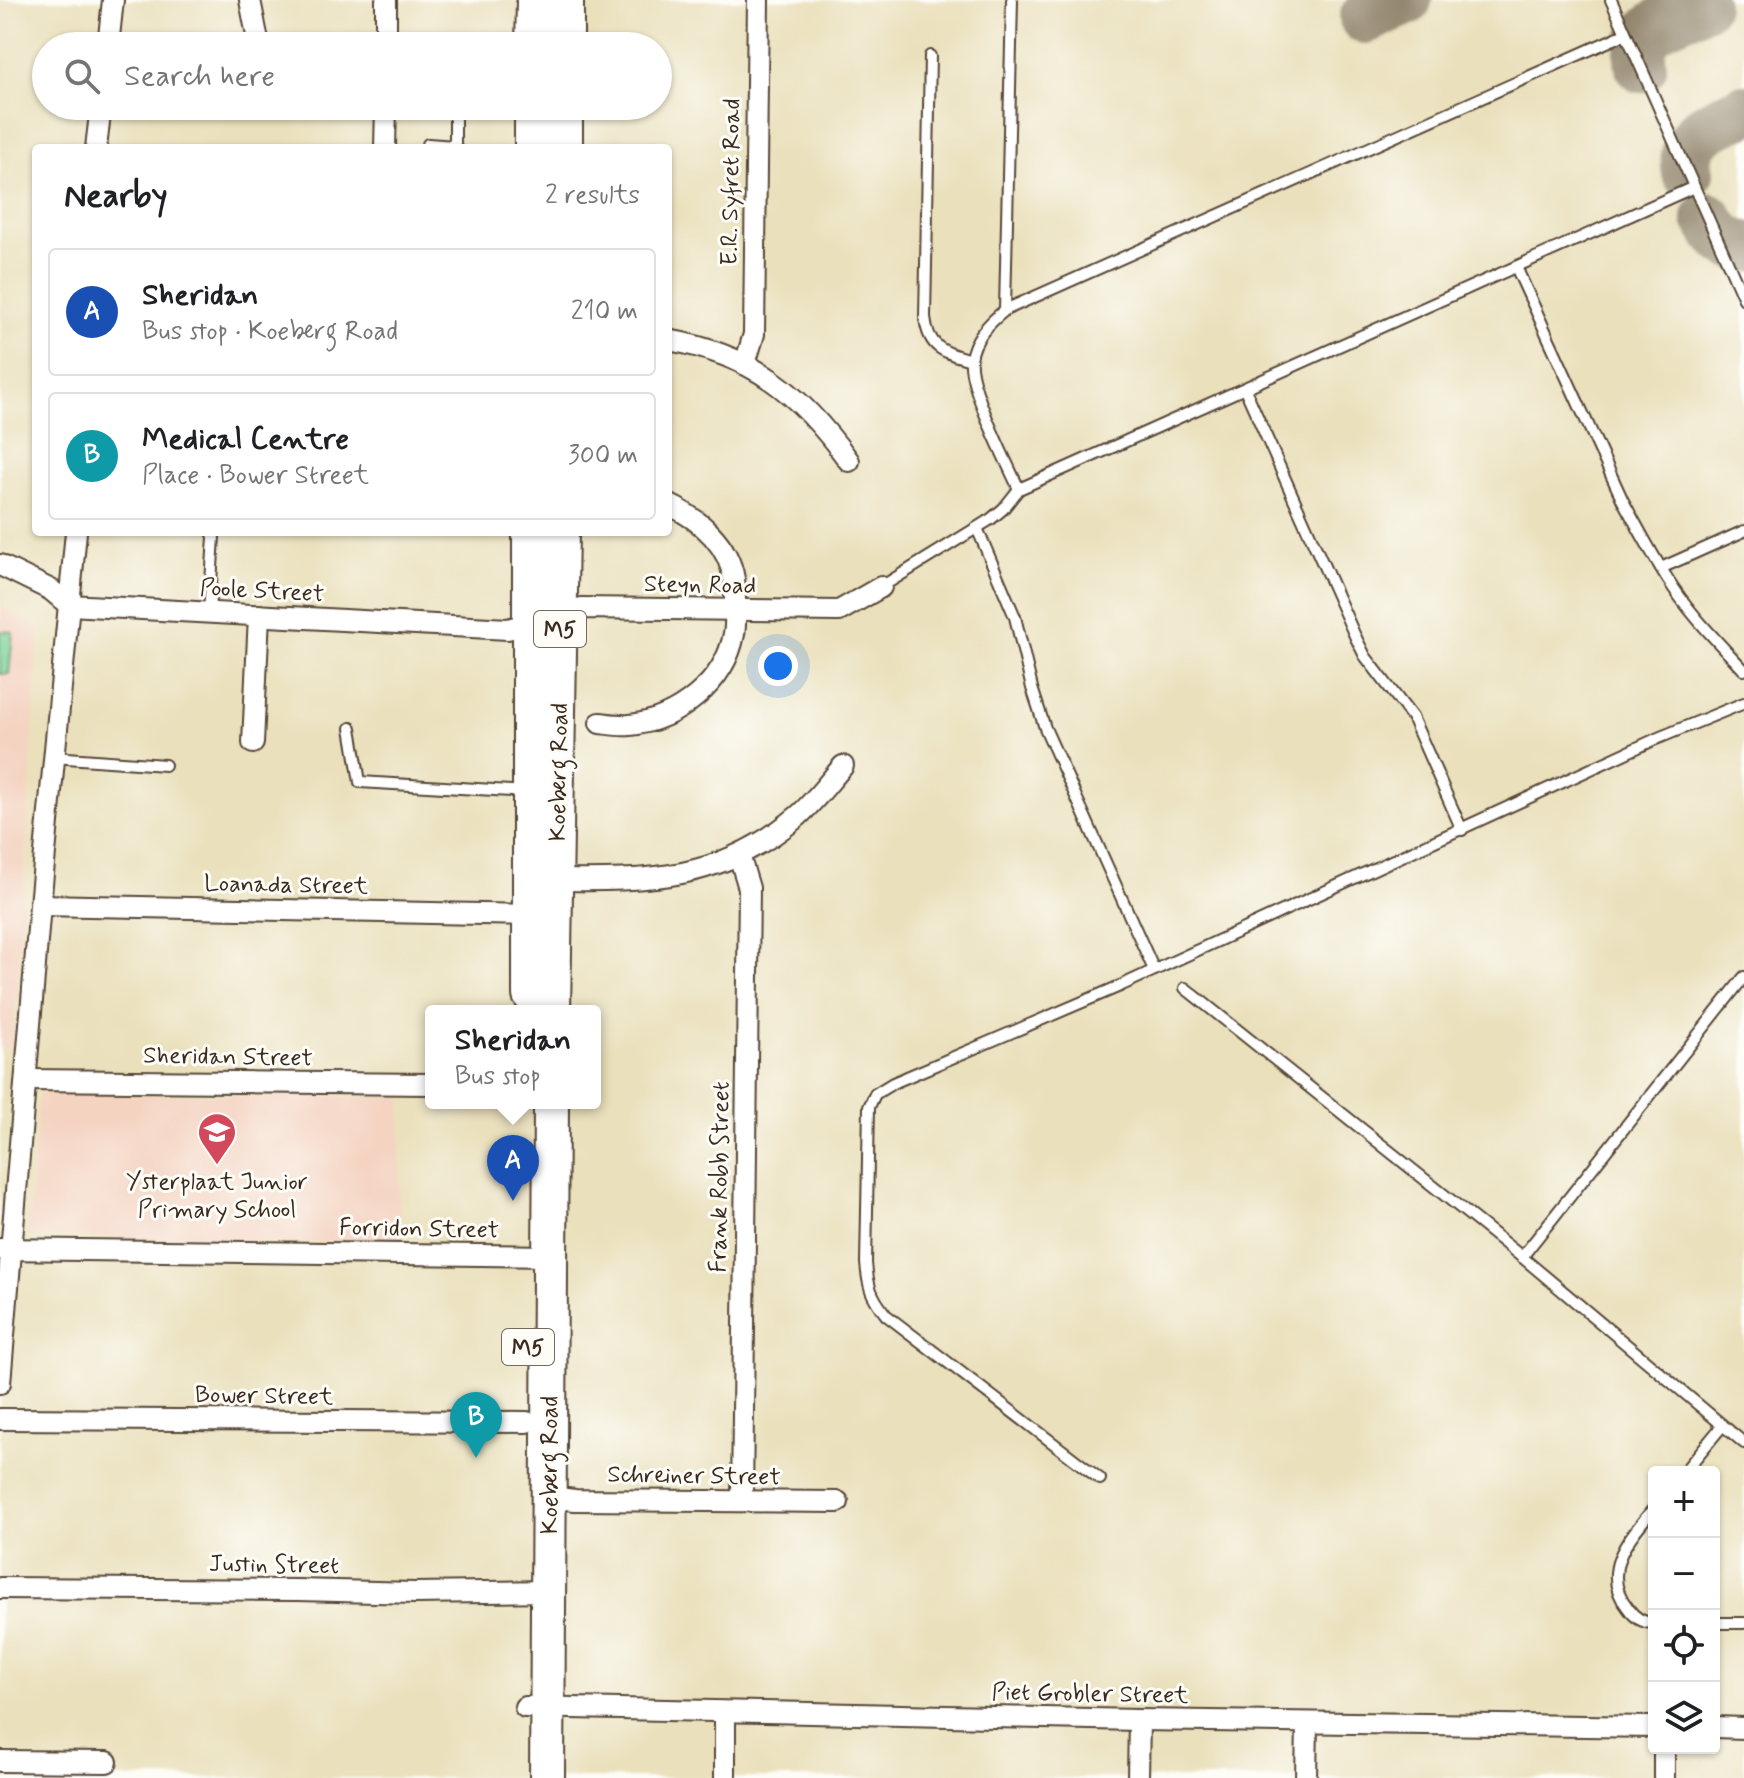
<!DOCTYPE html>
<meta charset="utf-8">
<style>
body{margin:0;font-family:Mynerve,sans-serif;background:#f2f2f2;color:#202124}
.controls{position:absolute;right:24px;bottom:24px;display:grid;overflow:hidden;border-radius:8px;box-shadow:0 2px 6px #0004}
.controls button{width:72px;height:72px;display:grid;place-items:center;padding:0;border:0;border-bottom:2px solid #e0e0e0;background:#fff;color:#202124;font:40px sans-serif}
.you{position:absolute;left:778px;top:666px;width:28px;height:28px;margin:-20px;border:6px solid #fff;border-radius:50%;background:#1a73e8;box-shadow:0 0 0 12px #1a73e833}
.badge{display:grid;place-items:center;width:52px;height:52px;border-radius:50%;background:#db2777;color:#fff;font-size:26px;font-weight:700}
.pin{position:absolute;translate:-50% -66px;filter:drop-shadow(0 2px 4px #0008)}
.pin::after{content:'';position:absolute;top:42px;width:28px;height:24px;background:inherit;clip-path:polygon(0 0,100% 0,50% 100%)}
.popup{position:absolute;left:425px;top:1005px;width:176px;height:104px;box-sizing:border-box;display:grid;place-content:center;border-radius:8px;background:#fff;filter:drop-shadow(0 2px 6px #0005);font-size:26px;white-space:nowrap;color:#757577}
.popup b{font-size:30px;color:#202124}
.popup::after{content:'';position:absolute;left:50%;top:100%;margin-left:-16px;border:16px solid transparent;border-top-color:#fff}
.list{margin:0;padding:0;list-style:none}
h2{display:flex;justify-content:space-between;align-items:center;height:104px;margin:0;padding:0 32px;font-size:34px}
h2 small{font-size:26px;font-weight:400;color:#757577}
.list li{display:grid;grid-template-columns:52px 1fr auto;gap:24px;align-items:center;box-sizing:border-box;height:128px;margin:0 16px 16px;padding:0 16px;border:2px solid #e0e0e0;border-radius:8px}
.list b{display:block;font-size:30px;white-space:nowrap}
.list p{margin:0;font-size:26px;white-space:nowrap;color:#757577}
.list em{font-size:26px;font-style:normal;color:#757577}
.icon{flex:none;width:44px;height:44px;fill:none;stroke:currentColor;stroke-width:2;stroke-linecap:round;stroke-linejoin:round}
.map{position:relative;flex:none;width:1744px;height:1778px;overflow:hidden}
.search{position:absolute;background:#fff;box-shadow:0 2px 6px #0004;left:32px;top:32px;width:640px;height:88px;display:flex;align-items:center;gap:20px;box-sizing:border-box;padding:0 28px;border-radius:44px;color:#757577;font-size:30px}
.panel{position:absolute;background:#fff;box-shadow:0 2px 6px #0004;left:32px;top:144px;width:640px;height:392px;border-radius:8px}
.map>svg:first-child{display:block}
.built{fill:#f4d3c1}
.pitch{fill:#7ad398;stroke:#5a7e5b;stroke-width:2}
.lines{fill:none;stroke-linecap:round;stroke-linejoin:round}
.taxiway{stroke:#92856d;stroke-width:52}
.lane-casing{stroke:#554536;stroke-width:14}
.street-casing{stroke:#554536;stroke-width:24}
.primary-casing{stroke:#554536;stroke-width:38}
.lane{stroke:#fff;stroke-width:10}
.street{stroke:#fff;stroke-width:20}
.primary{stroke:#fff;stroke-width:34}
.labels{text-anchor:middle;stroke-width:6;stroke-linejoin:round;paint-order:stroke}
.shield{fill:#fdfcf7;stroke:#75695f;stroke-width:2}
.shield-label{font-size:22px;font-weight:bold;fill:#3b2a1e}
.street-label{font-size:24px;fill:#3b2a1e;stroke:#fdfcf7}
.poi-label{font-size:24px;fill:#3b2a1e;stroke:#fdfcf7}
</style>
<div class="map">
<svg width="1744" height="1778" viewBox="0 0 1744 1778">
<rect width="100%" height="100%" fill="#fdfcf7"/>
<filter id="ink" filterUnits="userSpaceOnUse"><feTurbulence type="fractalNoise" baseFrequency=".0125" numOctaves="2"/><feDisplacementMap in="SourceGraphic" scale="16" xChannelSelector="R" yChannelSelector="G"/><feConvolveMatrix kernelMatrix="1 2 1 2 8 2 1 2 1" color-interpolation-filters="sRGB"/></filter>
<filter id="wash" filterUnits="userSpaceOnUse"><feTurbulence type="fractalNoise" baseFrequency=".006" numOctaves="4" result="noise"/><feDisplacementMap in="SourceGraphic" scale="32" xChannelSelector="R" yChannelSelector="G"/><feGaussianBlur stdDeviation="1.8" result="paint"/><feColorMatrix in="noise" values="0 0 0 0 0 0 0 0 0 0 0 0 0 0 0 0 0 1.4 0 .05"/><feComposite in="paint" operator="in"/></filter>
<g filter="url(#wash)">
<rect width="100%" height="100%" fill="#eae0bc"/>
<!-- built -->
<g class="built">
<polygon points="0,606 39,628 14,1046 0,1049"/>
<polygon points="39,1093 401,1097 399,1244 27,1236"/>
</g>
<!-- pitch -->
<polygon class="pitch" points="0,631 13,632 9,674 0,674"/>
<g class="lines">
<!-- taxiway -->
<g class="taxiway">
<polyline points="1365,18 1406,0"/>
<path d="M1641,67C1633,25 1672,19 1702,5"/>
<path d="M1688,173C1679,132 1715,124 1744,110"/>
<path d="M1708,218C1717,234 1726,244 1744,247"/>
</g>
</g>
</g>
<g filter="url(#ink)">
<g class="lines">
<!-- lane casing -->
<g class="lane-casing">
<g id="lane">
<polyline points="1611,0 1744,299"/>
<path d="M930,56L925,317C928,348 943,352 971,360"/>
<polyline points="455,106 455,146 457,148"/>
<polyline points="428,144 455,146"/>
<path d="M1516,267L1623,501C1637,526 1651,553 1667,578C1688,612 1717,641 1744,670"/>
<polyline points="1005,310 1012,0"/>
<polyline points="1245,389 1355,636 1365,656 1412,717 1462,830"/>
<path d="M1019,489C1007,463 968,386 971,360C973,339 989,323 1005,310L1625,34"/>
<polyline points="977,528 1015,617 1032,688 1045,728 1154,970"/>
<polyline points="1661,568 1744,531"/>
<polyline points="881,587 991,519 1003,509 1019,489 1694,187"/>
<polyline points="209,613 214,537 212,532"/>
<polyline points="351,728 360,782 527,792"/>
<polyline points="53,757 165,765"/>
<polyline points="1185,988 1522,1257 1744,1443"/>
<polyline points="1522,1257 1744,977"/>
<polyline points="1684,1472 1722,1426"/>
<path d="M1100,1479L886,1315C871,1296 868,1287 866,1263L869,1107L875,1094L893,1083L1120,986L1656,739L1744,703"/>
<path d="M1654,1508C1630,1537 1598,1571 1628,1608C1634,1617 1643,1623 1654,1623"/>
<polyline points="1714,1623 1744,1623"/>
</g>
</g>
<!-- street casing -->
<g class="street-casing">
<g id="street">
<polyline points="250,0 259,46"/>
<polyline points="108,46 113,0"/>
<polyline points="386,46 386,0"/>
<polyline points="96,148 101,106"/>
<polyline points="385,148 386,106"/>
<path d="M668,340C753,355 799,392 849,461"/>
<polyline points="745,364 754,334 758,0"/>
<polyline points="0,565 51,590 69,605 508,629 581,608 839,611 881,587"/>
<path d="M600,723C609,724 620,726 630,725C677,720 725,683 734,634C736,625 735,613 735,604C735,596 735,587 734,579C728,543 699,519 668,504"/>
<polyline points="253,743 259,615"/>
<polyline points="739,855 749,888 742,1501"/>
<path d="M555,880C650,881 721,881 798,816C815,801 828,783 843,766"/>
<polyline points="40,905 530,915"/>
<polyline points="26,1080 431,1084"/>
<polyline points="0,1249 550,1256"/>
<polyline points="0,1383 40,905 76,532"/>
<polyline points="0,1419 527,1422"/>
<polyline points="549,1497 575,1500 838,1502"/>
<polyline points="0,1588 298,1590 415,1593 548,1591"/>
<polyline points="525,1707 1139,1720 1654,1727"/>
<polyline points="725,1713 725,1778"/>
<polyline points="1714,1727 1744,1728"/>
<polyline points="0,1761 107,1762"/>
<polyline points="1138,1778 1139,1720"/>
<polyline points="1306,1778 1307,1723"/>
<polyline points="1664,1778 1664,1748"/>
</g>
</g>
<!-- primary casing -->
<g class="primary-casing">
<g id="primary">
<polyline points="533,46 534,0"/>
<polyline points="566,46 566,0"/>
<polyline points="532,148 532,106"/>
<polyline points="565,148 565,106"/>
<polyline points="530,532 530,995"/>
<polyline points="553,1011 561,532"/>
<polyline points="547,1778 551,1103"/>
</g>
</g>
<!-- lane -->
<use href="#lane" class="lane"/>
<!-- street -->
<use href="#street" class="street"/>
<!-- primary -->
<use href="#primary" class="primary"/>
</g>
</g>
<!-- icons -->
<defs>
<g id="school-pin" transform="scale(2)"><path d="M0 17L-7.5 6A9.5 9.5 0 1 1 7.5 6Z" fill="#d1495b" stroke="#fdfcf7"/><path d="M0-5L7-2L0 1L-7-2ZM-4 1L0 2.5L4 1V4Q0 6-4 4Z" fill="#fff"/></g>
</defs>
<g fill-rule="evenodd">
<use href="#school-pin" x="217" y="1132"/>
</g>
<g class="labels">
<!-- shield labels -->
<g class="shield">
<rect x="534" y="611" width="52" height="36" rx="6"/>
<rect x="502" y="1329" width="52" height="36" rx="6"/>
</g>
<g class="shield-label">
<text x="560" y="637">M5</text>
<text x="528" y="1355">M5</text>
</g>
<!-- street labels -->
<g class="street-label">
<text transform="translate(730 182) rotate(-89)" y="8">E.R. Syfret Road</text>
<text transform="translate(700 584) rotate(1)" y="8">Steyn Road</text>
<text transform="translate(262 590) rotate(3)" y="8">Poole Street</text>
<text transform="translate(558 772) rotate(-89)" y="8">Koeberg Road</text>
<text transform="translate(286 884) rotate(1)" y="8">Loanada Street</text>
<text transform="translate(228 1056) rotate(1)" y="8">Sheridan Street</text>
<text transform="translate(719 1177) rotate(-89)" y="8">Frank Robb Street</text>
<text transform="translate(419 1228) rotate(1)" y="8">Forridon Street</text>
<text transform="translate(264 1395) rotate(1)" y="8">Bower Street</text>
<text transform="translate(549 1465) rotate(-90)" y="8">Koeberg Road</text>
<text transform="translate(694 1475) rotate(1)" y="8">Schreiner Street</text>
<text transform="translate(274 1564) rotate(1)" y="8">Justin Street</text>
<text transform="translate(1090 1693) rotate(1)" y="8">Piet Grobler Street</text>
</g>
<!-- poi labels -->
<g class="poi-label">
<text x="217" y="1189">Ysterplaat Junior<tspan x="217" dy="28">Primary School</tspan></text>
</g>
</g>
</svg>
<div class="controls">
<button>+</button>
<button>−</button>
<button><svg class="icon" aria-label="locate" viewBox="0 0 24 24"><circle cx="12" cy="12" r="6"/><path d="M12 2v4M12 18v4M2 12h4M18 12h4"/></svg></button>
<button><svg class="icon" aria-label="layers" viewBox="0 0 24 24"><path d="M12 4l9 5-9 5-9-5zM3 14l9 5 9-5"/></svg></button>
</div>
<div class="you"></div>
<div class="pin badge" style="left:513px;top:1201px;background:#1a4fb4">A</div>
<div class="popup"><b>Sheridan</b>Bus stop</div>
<div class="pin badge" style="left:476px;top:1458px;background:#0f9aa8">B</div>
<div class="search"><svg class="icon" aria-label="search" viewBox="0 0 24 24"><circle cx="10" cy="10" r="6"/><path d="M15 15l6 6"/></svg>Search here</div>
<section class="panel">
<h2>Nearby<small>2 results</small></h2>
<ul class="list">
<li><span class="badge" style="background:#1a4fb4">A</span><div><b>Sheridan</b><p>Bus stop · Koeberg Road</p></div><em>210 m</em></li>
<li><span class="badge" style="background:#0f9aa8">B</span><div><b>Medical Centre</b><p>Place · Bower Street</p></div><em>300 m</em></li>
</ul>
</section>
</div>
